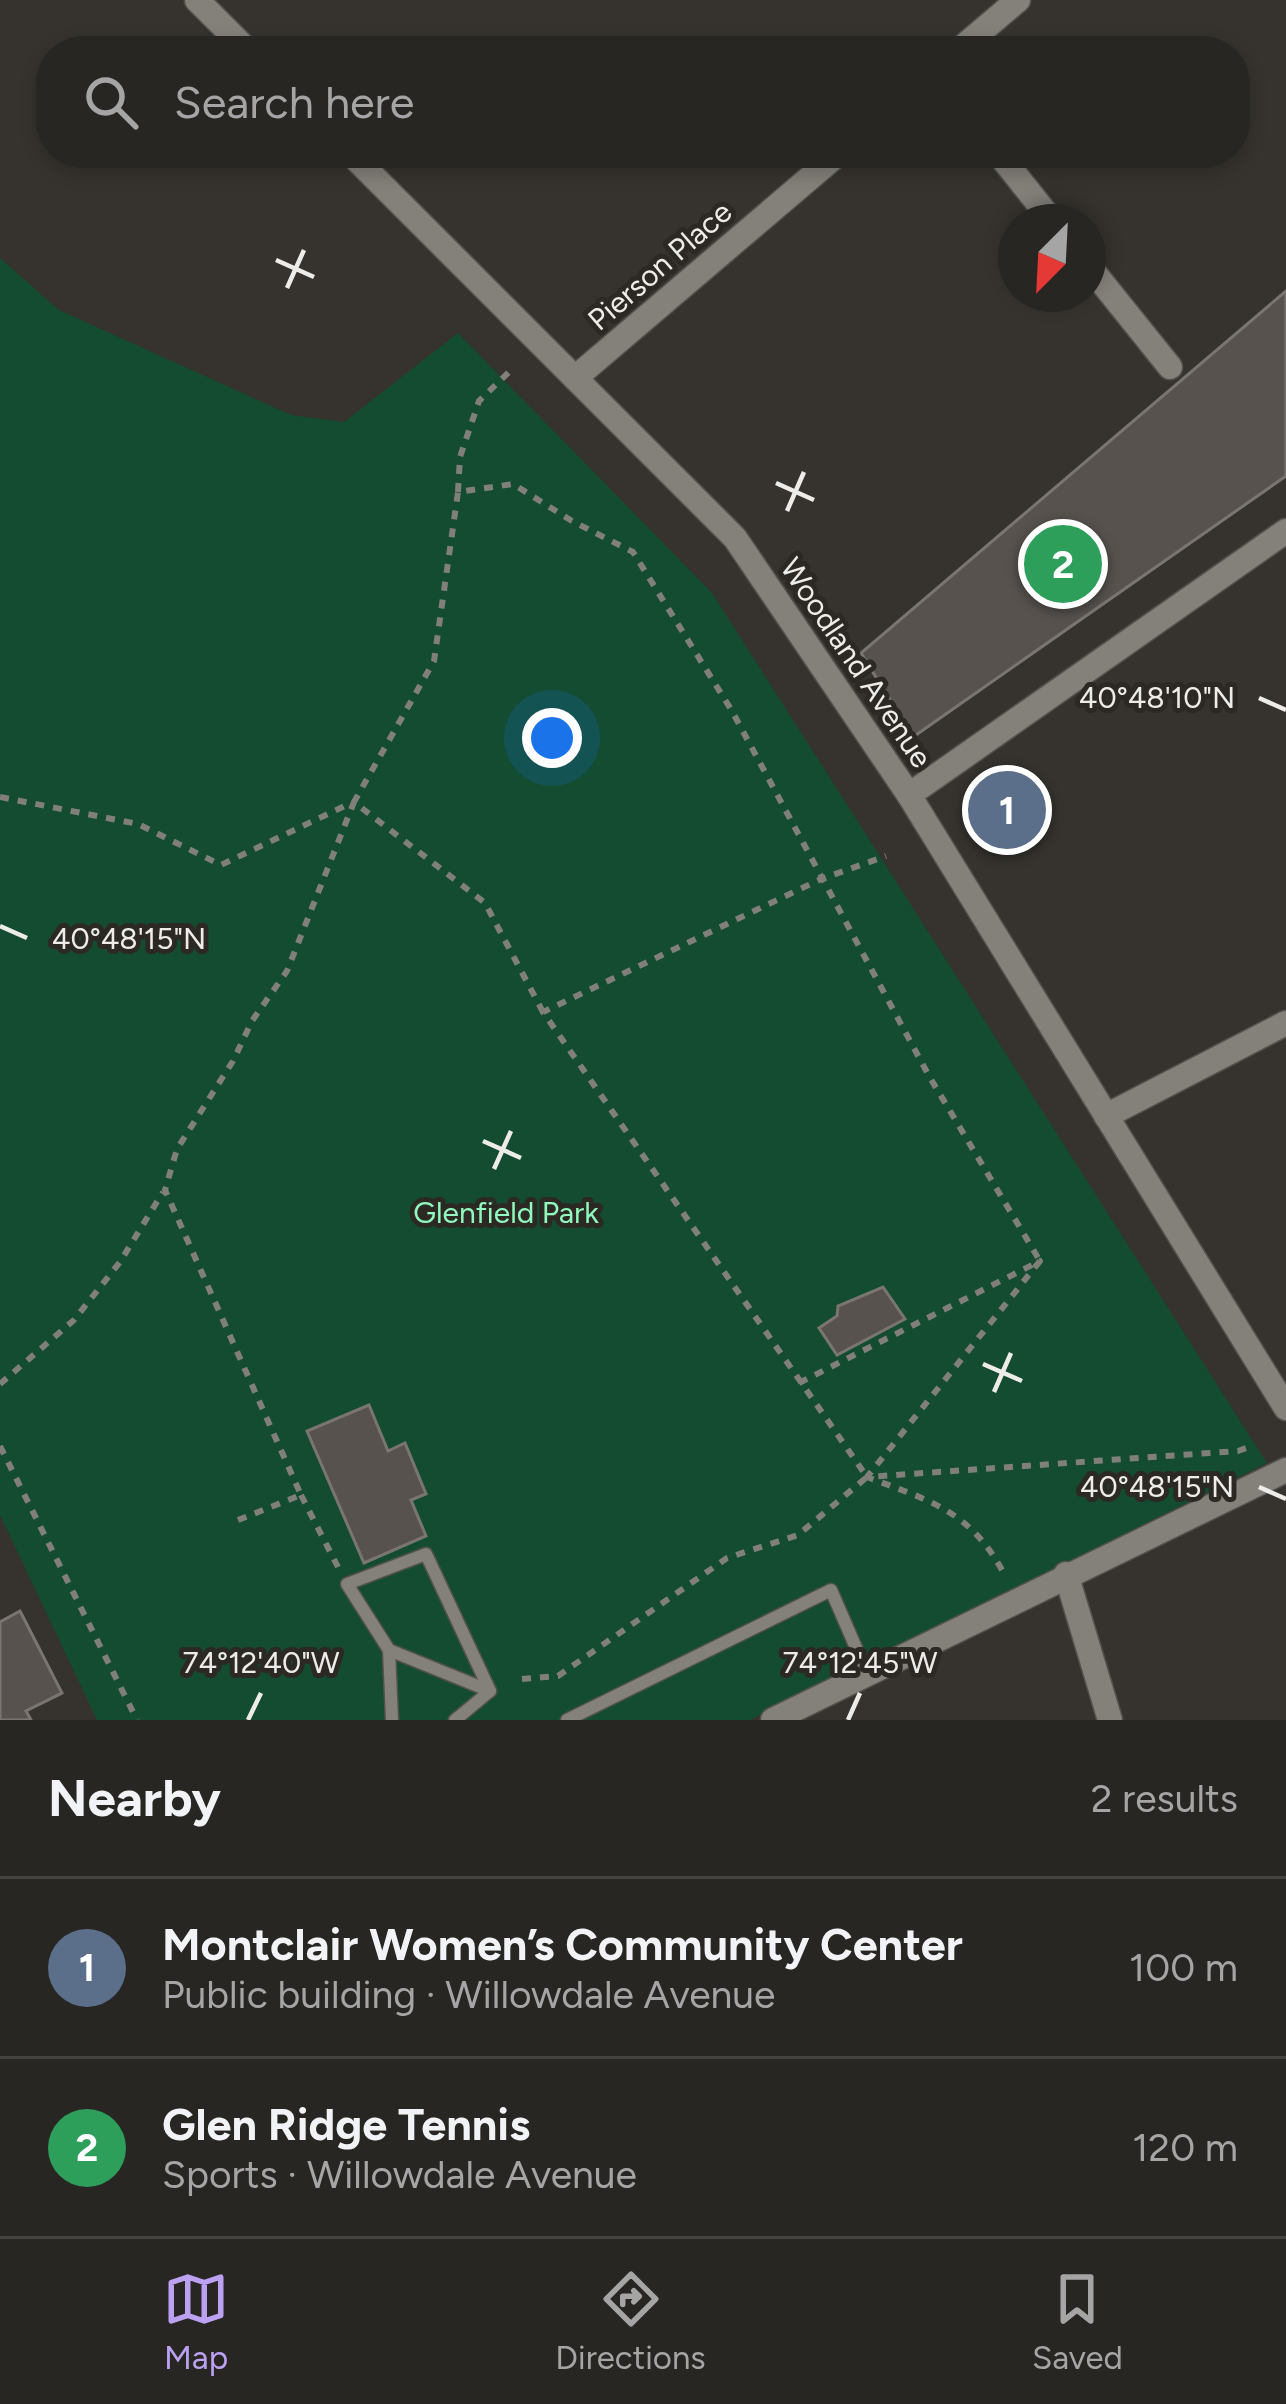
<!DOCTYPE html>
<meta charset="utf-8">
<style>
body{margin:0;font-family:Figtree,sans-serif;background:#34322f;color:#f1f3f6}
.compass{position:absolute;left:998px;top:204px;width:108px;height:108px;border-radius:50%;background:#282622;box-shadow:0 6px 18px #0003;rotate:204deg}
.you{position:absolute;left:552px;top:738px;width:42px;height:42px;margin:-30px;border:9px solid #fff;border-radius:50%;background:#1a73e8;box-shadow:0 0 0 18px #1a73e833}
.badge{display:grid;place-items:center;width:78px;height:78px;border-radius:50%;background:#bca0f2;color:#fff;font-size:39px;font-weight:700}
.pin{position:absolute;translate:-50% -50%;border:6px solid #fff;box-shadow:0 3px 12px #0006}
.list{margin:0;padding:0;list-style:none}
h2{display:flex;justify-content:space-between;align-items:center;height:156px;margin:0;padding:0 48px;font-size:51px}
h2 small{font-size:39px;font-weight:400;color:#a5a5a5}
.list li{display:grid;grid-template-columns:78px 1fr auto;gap:36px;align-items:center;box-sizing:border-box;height:180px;padding:0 48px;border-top:3px solid #444340}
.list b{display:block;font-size:45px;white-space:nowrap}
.list p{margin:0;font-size:39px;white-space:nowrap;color:#a5a5a5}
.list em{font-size:39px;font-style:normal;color:#a5a5a5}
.icon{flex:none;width:66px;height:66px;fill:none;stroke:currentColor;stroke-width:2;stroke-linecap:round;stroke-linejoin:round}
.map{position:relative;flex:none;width:1286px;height:1720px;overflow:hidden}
.search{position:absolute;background:#282622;box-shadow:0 6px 18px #0003;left:36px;right:36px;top:36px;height:132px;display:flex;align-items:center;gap:30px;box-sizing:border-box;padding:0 42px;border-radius:48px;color:#a5a5a5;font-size:45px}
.sheet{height:516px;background:#282622}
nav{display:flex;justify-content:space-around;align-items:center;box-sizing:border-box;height:168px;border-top:3px solid #444340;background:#282622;font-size:33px;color:#a5a5a5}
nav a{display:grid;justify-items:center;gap:6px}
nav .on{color:#bca0f2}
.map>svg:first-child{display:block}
.green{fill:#134c30}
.building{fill:#57524e;stroke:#7a7571;stroke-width:3}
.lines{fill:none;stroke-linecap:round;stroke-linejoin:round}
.service-casing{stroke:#53514d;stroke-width:15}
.minor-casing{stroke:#53514d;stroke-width:27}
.path{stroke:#817f7a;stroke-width:6;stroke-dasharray:9 9;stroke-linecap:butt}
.service{stroke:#84817b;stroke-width:12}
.minor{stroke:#84817b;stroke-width:24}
.ticks{fill:none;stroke:#eeece9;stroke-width:4.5}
.labels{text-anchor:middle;stroke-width:10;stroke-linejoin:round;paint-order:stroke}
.street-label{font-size:30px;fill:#eeece9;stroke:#2c2924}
.park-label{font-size:30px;fill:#90f9bd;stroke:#2c2924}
.ticks-label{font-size:30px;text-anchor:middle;fill:#eeece9;stroke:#2c2924;stroke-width:10;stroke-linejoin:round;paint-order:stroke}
</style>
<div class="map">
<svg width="1286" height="1720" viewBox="0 0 1286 1720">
<rect width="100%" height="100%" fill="#36332e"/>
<!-- green -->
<polygon class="green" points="0,258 59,310 291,415 344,422 458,333 712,593 1267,1463 750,1720 97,1720 0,1515"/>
<!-- building -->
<g class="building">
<polygon points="1286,291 1286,476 913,737 861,653"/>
<polygon points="883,1287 905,1319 837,1355 819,1328 837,1316 838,1306"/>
<polygon points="369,1405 388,1451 405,1443 426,1494 411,1500 426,1536 364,1563 307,1431"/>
<polygon points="20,1611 62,1693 26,1711 31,1720 0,1720 0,1622"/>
</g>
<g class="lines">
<!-- service casing -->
<g class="service-casing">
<g id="service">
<polygon points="426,1554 490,1691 389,1650 347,1584"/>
<polyline points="389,1650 392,1720"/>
<polyline points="455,1720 490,1691"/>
<polyline points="567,1720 831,1590 867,1673"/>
</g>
</g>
<!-- minor casing -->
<g class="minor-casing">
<g id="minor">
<polyline points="197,0 248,51"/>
<polyline points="958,51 1018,0"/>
<polyline points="350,153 735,538 909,795 1286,1408"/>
<polyline points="998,153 1053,222"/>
<polyline points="1088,265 1170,367"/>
<polyline points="575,378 839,153"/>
<polyline points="909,795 1286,531"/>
<polyline points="1106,1116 1286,1023"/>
<polyline points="1066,1574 1110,1720"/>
<polyline points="773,1720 1286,1470"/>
</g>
</g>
<!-- path -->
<g class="path">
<polyline points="458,492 460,457 479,401 509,372"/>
<polyline points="0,797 138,824 221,865 351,803"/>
<polyline points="543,1012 485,903 354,802 434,661 458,492 513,484 572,521 633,552 732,711 929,1076 1040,1261"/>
<polyline points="799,1383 1040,1261 867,1477"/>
<polyline points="0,1384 74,1320 120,1262 163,1192"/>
<polyline points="0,1446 137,1720"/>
<polyline points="301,1495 338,1567"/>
<polyline points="238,1520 301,1495 165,1190 177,1149 233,1061 252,1021 287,971 354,802"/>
<path d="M1002,1570C968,1509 927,1500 867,1477L1238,1451L1252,1446"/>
<polyline points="522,1679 558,1676 727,1558 798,1535 867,1477 543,1012 821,879 886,856"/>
</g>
<!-- service -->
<use href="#service" class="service"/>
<!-- minor -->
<use href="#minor" class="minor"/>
</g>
<!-- ticks -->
<path class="ticks" d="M276,260L314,277M287,288L304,250M776,483L814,500M787,511L804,472M1259,698L1286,710M0,926L27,938M483,1141L521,1158M494,1169L511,1131M983,1364L1022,1381M994,1392L1011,1353M1259,1487L1286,1499M248,1720L261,1693M848,1720L860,1693"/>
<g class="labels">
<!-- street labels -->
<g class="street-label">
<text transform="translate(660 266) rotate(-41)" y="10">Pierson Place</text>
<text transform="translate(856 663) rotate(56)" y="10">Woodland Avenue</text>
</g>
<!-- park labels -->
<g class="park-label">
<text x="506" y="1223">Glenfield Park</text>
</g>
</g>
<g class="ticks-label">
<text x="1157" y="708">40°48'10"N</text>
<text x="129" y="949">40°48'15"N</text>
<text x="1157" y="1497">40°48'15"N</text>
<text x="261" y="1673">74°12'40"W</text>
<text x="860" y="1673">74°12'45"W</text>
</g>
</svg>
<svg class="compass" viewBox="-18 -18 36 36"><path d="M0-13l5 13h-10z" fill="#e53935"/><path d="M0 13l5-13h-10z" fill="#a5a5a5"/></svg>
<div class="you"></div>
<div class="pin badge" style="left:1007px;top:810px;background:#5c6f8a">1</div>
<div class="pin badge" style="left:1063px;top:564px;background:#2e9e5b">2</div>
<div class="search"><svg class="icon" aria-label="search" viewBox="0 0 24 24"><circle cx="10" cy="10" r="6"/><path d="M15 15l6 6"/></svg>Search here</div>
</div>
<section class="sheet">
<h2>Nearby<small>2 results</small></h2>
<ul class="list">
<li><span class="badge" style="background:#5c6f8a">1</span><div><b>Montclair Women’s Community Center</b><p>Public building · Willowdale Avenue</p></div><em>100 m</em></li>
<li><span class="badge" style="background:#2e9e5b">2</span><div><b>Glen Ridge Tennis</b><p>Sports · Willowdale Avenue</p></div><em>120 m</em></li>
</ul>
</section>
<nav>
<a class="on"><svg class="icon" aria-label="map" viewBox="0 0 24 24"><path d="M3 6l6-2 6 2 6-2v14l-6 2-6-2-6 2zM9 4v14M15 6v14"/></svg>Map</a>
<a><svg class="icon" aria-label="directions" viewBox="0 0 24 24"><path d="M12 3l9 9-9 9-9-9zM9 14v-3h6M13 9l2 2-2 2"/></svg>Directions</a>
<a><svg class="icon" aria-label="saved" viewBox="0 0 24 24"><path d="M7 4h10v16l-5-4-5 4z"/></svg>Saved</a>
</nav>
